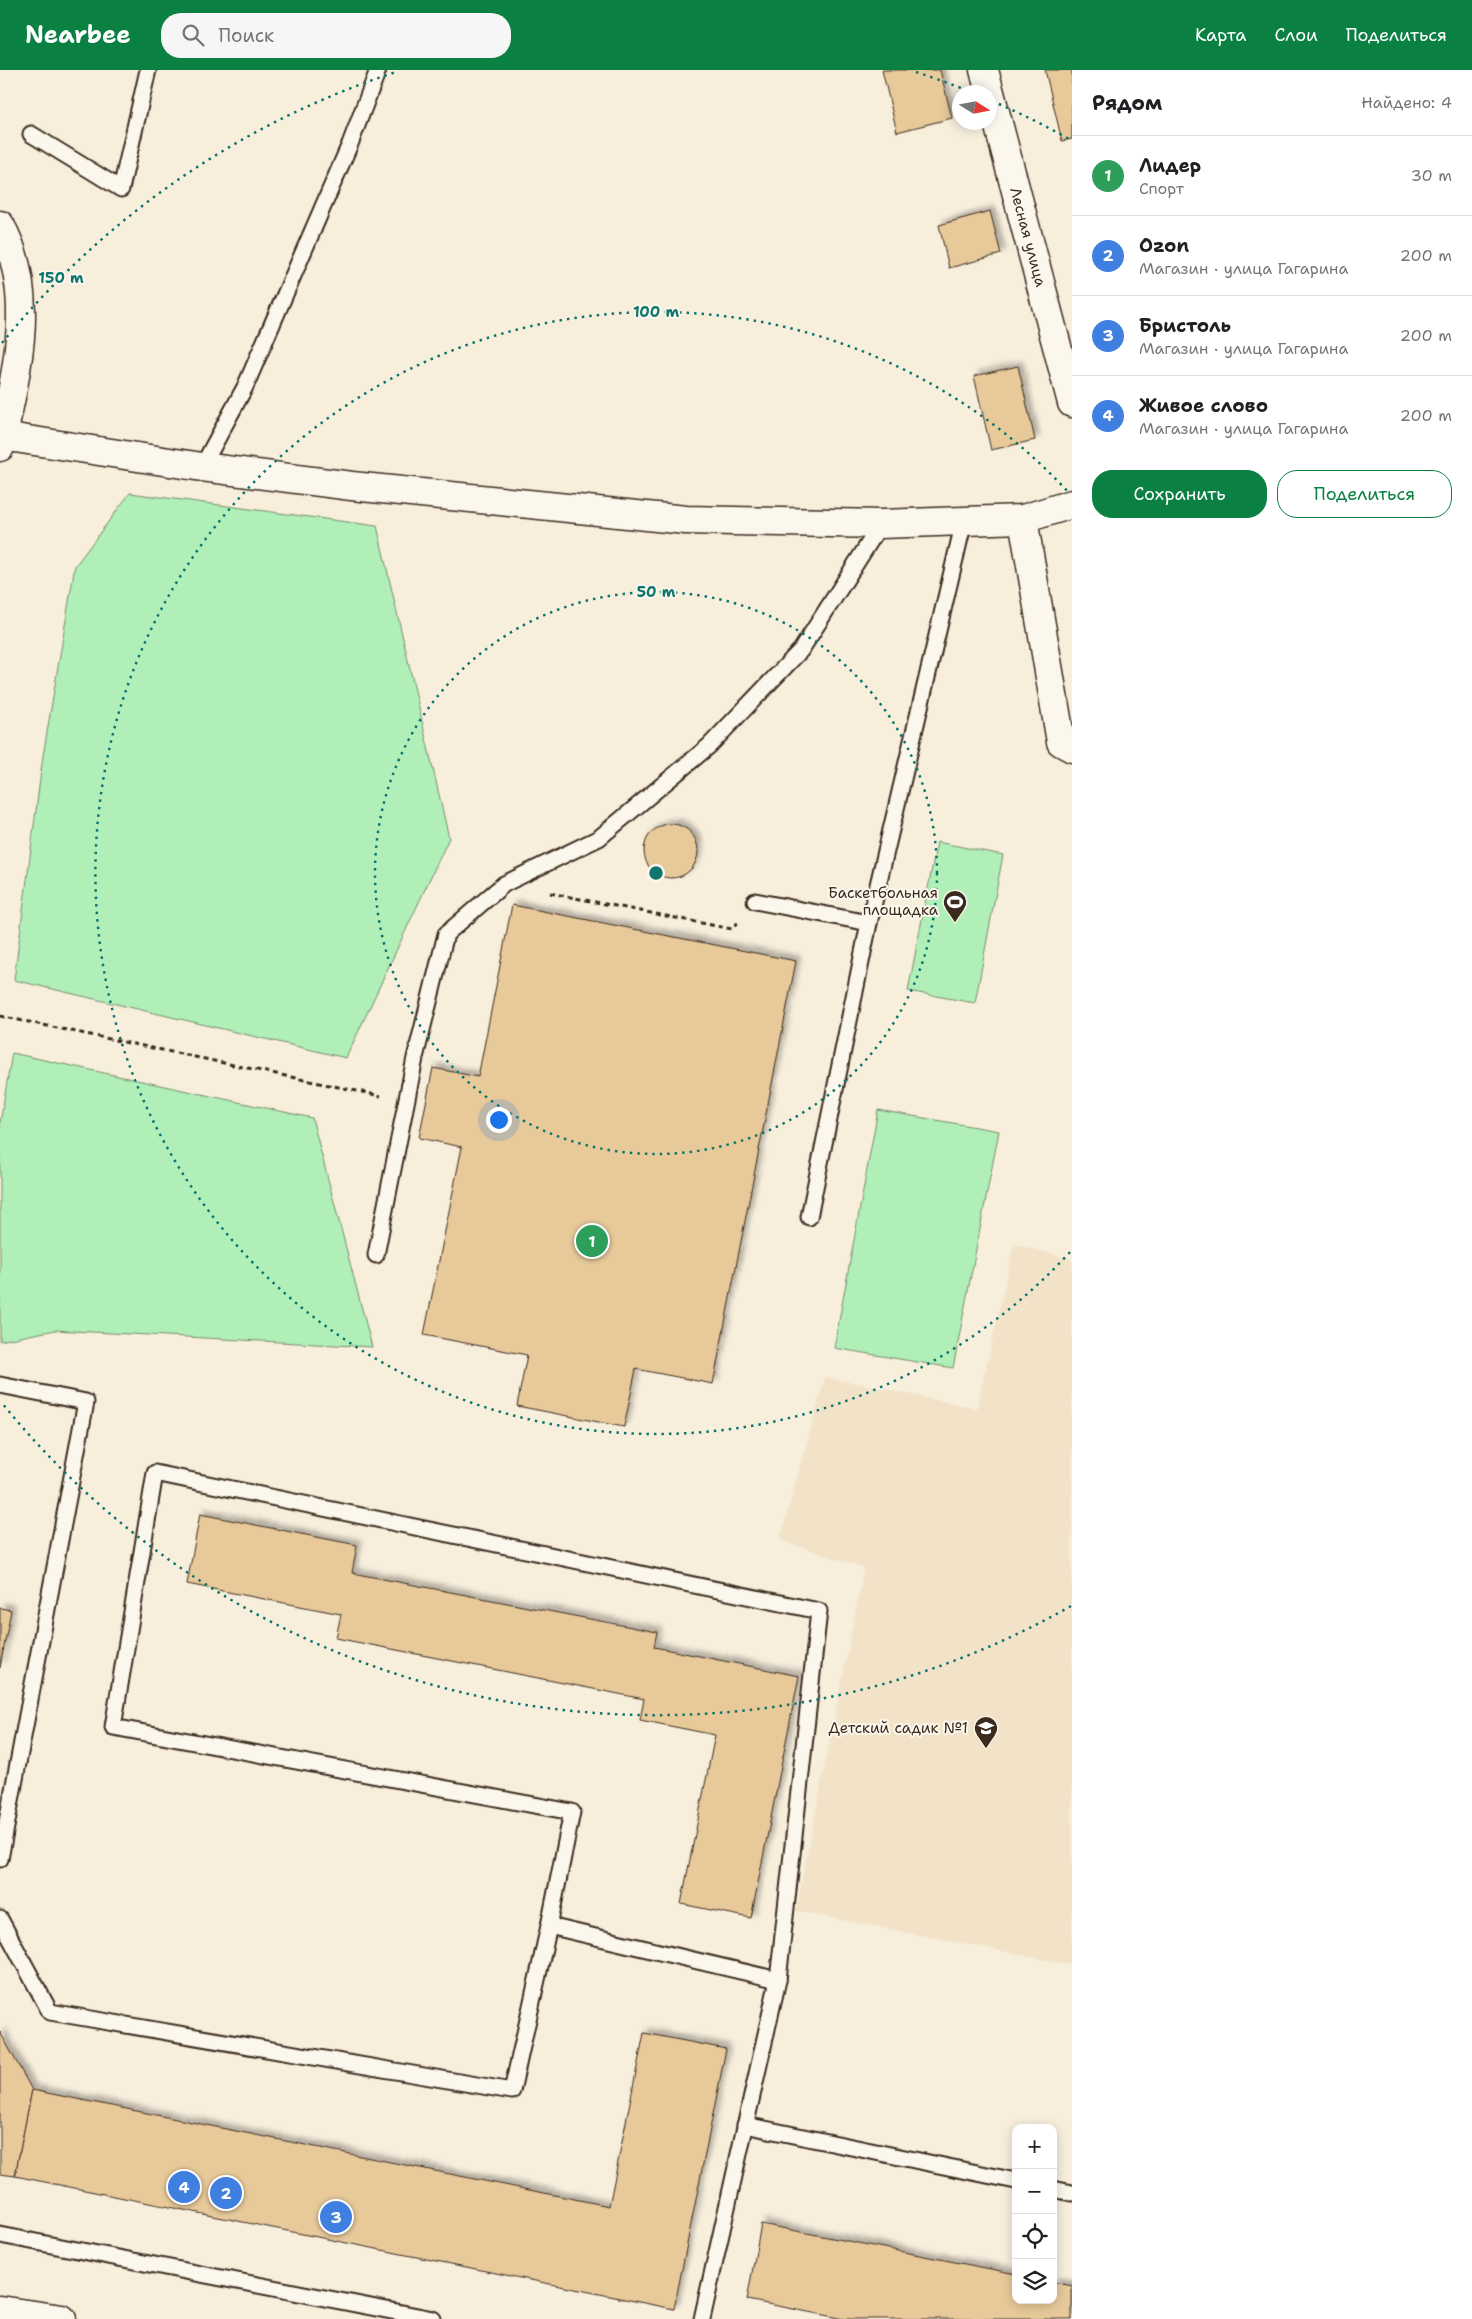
<!DOCTYPE html>
<html lang="ru">
<meta charset="utf-8">
<style>
body{margin:0;font-family:"Shantell Sans",sans-serif;background:#f6f6f6;color:#202124}
.controls{position:absolute;right:15px;bottom:15px;display:grid;overflow:hidden;border-radius:10px;box-shadow:0 2px 12px #0003}
.controls button{width:45px;height:45px;display:grid;place-items:center;padding:0;border:0;border-bottom:1px solid #e0e0e0;background:#fff;color:#202124;font:25px sans-serif}
.compass{position:absolute;left:952px;top:15px;width:45px;height:45px;border-radius:50%;background:#fff;box-shadow:0 2px 12px #0003;rotate:101deg}
.you{position:absolute;left:498px;top:1049px;width:18px;height:18px;margin:-12px;border:4px solid #fff;border-radius:50%;background:#1a73e8;box-shadow:0 0 0 8px #1a73e833}
.badge{display:grid;place-items:center;width:32px;height:32px;border-radius:50%;background:#0b8043;color:#fff;font-size:16px;font-weight:700}
.pin{position:absolute;translate:-50% -50%;border:2px solid #fff;box-shadow:0 1px 5px #0006}
.list{margin:0;padding:0;list-style:none}
h2{display:flex;justify-content:space-between;align-items:center;height:65px;margin:0;padding:0 20px;font-size:21px}
h2 small{font-size:16px;font-weight:400;color:#757577}
.list li{display:grid;grid-template-columns:32px 1fr auto;gap:15px;align-items:center;box-sizing:border-box;height:80px;padding:0 20px;border-top:1px solid #e0e0e0}
.list b{display:block;font-size:19px;white-space:nowrap}
.list p{margin:0;font-size:16px;white-space:nowrap;color:#757577}
.list em{font-size:16px;font-style:normal;color:#757577}
.actions{display:flex;gap:10px;padding:15px 20px}
.actions a{flex:1;padding:11px 0;border:1px solid #0b8043;border-radius:20px;text-align:center;font-size:18px;color:#0b8043}
.actions .main{background:#0b8043;color:#fff}
.icon{flex:none;width:28px;height:28px;fill:none;stroke:currentColor;stroke-width:2;stroke-linecap:round;stroke-linejoin:round}
.map{position:relative;flex:none;width:1072px;height:2249px;overflow:hidden}
header{display:flex;align-items:center;gap:30px;box-sizing:border-box;height:70px;padding:0 25px;background:#0b8043;color:#fff}
header strong{font-size:24px}
nav{display:flex;gap:28px;margin-inline-start:auto;font-size:18px}
.search{width:350px;height:45px;background:#f6f6f6;display:flex;align-items:center;gap:12px;box-sizing:border-box;padding:0 18px;border-radius:20px;color:#757577;font-size:19px}
main{display:flex}
aside{flex:1;background:#fff}
.map>svg:first-child{display:block}
.built{fill:#f2e3c8}
.green{fill:#b0efb7;stroke:#768c6a}
.building{fill:#e7c99a;stroke:#3b2a1e;filter:url(#shadow)}
.lines{fill:none;stroke-linecap:round;stroke-linejoin:round}
.lane-casing{stroke:#3b2a1e;stroke-width:19}
.street-casing{stroke:#3b2a1e;stroke-width:31}
.secondary-casing{stroke:#3b2a1e;stroke-width:31}
.path{stroke:#3b2a1e;stroke-width:3;stroke-dasharray:5 4;stroke-linecap:butt}
.lane{stroke:#fbf7ec;stroke-width:15}
.street{stroke:#fbf7ec;stroke-width:28}
.secondary{stroke:#fbf7ec;stroke-width:28}
.ring{fill:none;stroke:#0f766e;stroke-width:2.5;stroke-dasharray:2.5 5}
.labels{text-anchor:middle;stroke-width:4;stroke-linejoin:round;paint-order:stroke}
.street-label{font-size:15px;fill:#3b2a1e;stroke:#fbf7ec}
.poi-label{font-size:15px;fill:#3b2a1e;stroke:#fbf7ec;text-anchor:end}
.centre{fill:#0f766e;stroke:#fbf7ec;stroke-width:2.5}
.ring-label{font-size:15px;text-anchor:middle;font-weight:bold;fill:#0f766e;stroke:#fbf7ec;stroke-width:4;stroke-linejoin:round;paint-order:stroke}
</style>
<header>
<strong>Nearbee</strong>
<div class="search"><svg class="icon" aria-label="search" viewBox="0 0 24 24"><circle cx="10" cy="10" r="6"/><path d="M15 15l6 6"/></svg>Поиск</div>
<nav><a>Карта</a><a>Слои</a><a>Поделиться</a></nav>
</header>
<main>
<div class="map">
<svg width="1072" height="2249" viewBox="0 0 1072 2249">
<defs>
<filter id="shadow"><feDropShadow dx="4.5" dy="-4.5" stdDeviation="2.5" flood-color="#0004"/></filter>
</defs>
<rect width="100%" height="100%" fill="#f7eedc"/>
<filter id="ink" filterUnits="userSpaceOnUse"><feTurbulence type="fractalNoise" baseFrequency=".02" numOctaves="2"/><feDisplacementMap in="SourceGraphic" scale="10" xChannelSelector="R" yChannelSelector="G"/><feConvolveMatrix kernelMatrix="1 2 1 2 8 2 1 2 1" color-interpolation-filters="sRGB"/></filter>
<g filter="url(#ink)">
<!-- built -->
<polygon class="built" points="1014,1174 1071,1189 1072,1192 1072,1895 796,1841 864,1498 780,1470 825,1307 977,1338"/>
<!-- green -->
<g class="green">
<polygon points="130,423 377,456 449,768 346,988 14,910 43,686 75,496"/>
<polygon points="937,772 1003,785 975,933 908,921"/>
<polygon points="12,983 312,1048 372,1277 55,1260 0,1271 0,1053"/>
<polygon points="878,1040 999,1061 953,1298 834,1278"/>
</g>
<!-- building -->
<g class="building">
<polygon points="882,0 940,0 952,48 897,62"/>
<polygon points="1045,0 1072,0 1072,69 1062,71"/>
<polygon points="990,141 1001,184 949,198 939,155"/>
<polygon points="1018,296 1035,370 991,380 974,306"/>
<circle cx="671" cy="781" r="27"/>
<polygon points="512,835 796,891 713,1314 636,1299 624,1357 517,1336 527,1285 424,1265 462,1077 419,1068 433,998 478,1007"/>
<polygon points="200,1444 357,1475 352,1503 657,1562 654,1577 799,1606 751,1848 681,1834 715,1665 640,1650 644,1629 336,1568 341,1544 187,1514"/>
<polygon points="0,1538 11,1540 0,1598"/>
<polygon points="0,1962 32,2020 15,2106 0,2104"/>
<polygon points="644,1963 726,1979 674,2239 15,2106 32,2020 609,2136"/>
<polygon points="761,2154 1016,2204 1016,2230 1053,2230 1053,2212 1072,2216 1072,2249 844,2249 747,2230"/>
</g>
<g class="lines">
<!-- lane casing -->
<g class="lane-casing">
<g id="lane">
<polyline points="31,64 121,119 148,0"/>
<polyline points="202,397 245,317 350,74 378,0"/>
<polyline points="755,831 869,853"/>
<polyline points="809,1147 869,853 964,451"/>
<polyline points="376,1185 415,988 446,864 504,814 599,768 709,676 801,580 881,454"/>
<polyline points="0,1315 86,1332 0,1789"/>
<polyline points="0,1849 50,1942 512,2021 549,1856 778,1910"/>
<polyline points="549,1856 572,1742 113,1657 155,1403 819,1541 778,1910 702,2249"/>
<polyline points="745,2055 1016,2111"/>
<polyline points="1053,2119 1072,2123"/>
<polyline points="0,2165 433,2249"/>
</g>
</g>
<!-- street casing -->
<g class="street-casing">
<g id="street">
<polyline points="984,0 1072,333"/>
<path d="M0,155C38,222 16,306 0,377"/>
<polyline points="2,366 202,397 352,416 686,450 881,454 964,451 1023,449 1072,434"/>
<polyline points="1023,449 1061,672 1072,678"/>
</g>
</g>
<!-- secondary casing -->
<g class="secondary-casing">
<polyline id="secondary" points="0,2240 62,2249"/>
</g>
<!-- path -->
<g class="path">
<polyline points="550,823 732,859 739,851"/>
<polyline points="0,946 381,1026"/>
</g>
<!-- lane -->
<use href="#lane" class="lane"/>
<!-- street -->
<use href="#street" class="street"/>
<!-- secondary -->
<use href="#secondary" class="secondary"/>
</g>
</g>
<!-- distance rings -->
<g class="ring">
<circle cx="656" cy="803" r="281"/>
<path d="M1070 1182A561 561 0 1 1 1070 424"/>
<path d="M1071 1536A842 842 0 0 1 2 1333M2 273A842 842 0 0 1 396 2M916 2A842 842 0 0 1 971 22M992 31A842 842 0 0 1 1071 70"/>
</g>
<!-- icons -->
<defs>
<g id="stadium-pin" transform="scale(1.25)"><path d="M0 17L-7.5 6A9.5 9.5 0 1 1 7.5 6Z" fill="#3b2a1e" stroke="#fbf7ec"/><path d="M0-5a6.5 5 0 1 0 0 10a6.5 5 0 1 0 0-10ZM-3.5-1.8h7v3.6h-7Z" fill="#fff"/></g>
<g id="school-pin" transform="scale(1.25)"><path d="M0 17L-7.5 6A9.5 9.5 0 1 1 7.5 6Z" fill="#3b2a1e" stroke="#fbf7ec"/><path d="M0-5L7-2L0 1L-7-2ZM-4 1L0 2.5L4 1V4Q0 6-4 4Z" fill="#fff"/></g>
</defs>
<g fill-rule="evenodd">
<use href="#stadium-pin" x="955" y="832"/>
<use href="#school-pin" x="986" y="1658"/>
</g>
<g class="labels">
<!-- street labels -->
<g class="street-label">
<text transform="translate(1028 167) rotate(75)" y="5">Лесная улица</text>
</g>
<!-- poi labels -->
<g class="poi-label">
<text x="938" y="828">Баскетбольная<tspan x="938" dy="17">площадка</tspan></text>
<text x="968" y="1663">Детский садик №1</text>
</g>
</g>
<circle cx="656" cy="803" r="8" class="centre"/>
<g class="ring-label">
<text x="61" y="213">150 m</text>
<text x="656" y="247">100 m</text>
<text x="656" y="527">50 m</text>
</g>
</svg>
<div class="controls">
<button>+</button>
<button>−</button>
<button><svg class="icon" aria-label="locate" viewBox="0 0 24 24"><circle cx="12" cy="12" r="6"/><path d="M12 2v4M12 18v4M2 12h4M18 12h4"/></svg></button>
<button><svg class="icon" aria-label="layers" viewBox="0 0 24 24"><path d="M12 4l9 5-9 5-9-5zM3 14l9 5 9-5"/></svg></button>
</div>
<svg class="compass" viewBox="-18 -18 36 36"><path d="M0-13l5 13h-10z" fill="#e53935"/><path d="M0 13l5-13h-10z" fill="#757577"/></svg>
<div class="you"></div>
<div class="pin badge" style="left:592px;top:1171px;background:#2e9e5b">1</div>
<div class="pin badge" style="left:226px;top:2123px;background:#3f7fe0">2</div>
<div class="pin badge" style="left:336px;top:2147px;background:#3f7fe0">3</div>
<div class="pin badge" style="left:184px;top:2117px;background:#3f7fe0">4</div>
</div>
<aside>
<h2>Рядом<small>Найдено: 4</small></h2>
<ul class="list">
<li><span class="badge" style="background:#2e9e5b">1</span><div><b>Лидер</b><p>Спорт</p></div><em>30 m</em></li>
<li><span class="badge" style="background:#3f7fe0">2</span><div><b>Ozon</b><p>Магазин · улица Гагарина</p></div><em>200 m</em></li>
<li><span class="badge" style="background:#3f7fe0">3</span><div><b>Бристоль</b><p>Магазин · улица Гагарина</p></div><em>200 m</em></li>
<li><span class="badge" style="background:#3f7fe0">4</span><div><b>Живое слово</b><p>Магазин · улица Гагарина</p></div><em>200 m</em></li>
</ul>
<div class="actions"><a class="main">Сохранить</a><a>Поделиться</a></div>
</aside>
</main>
